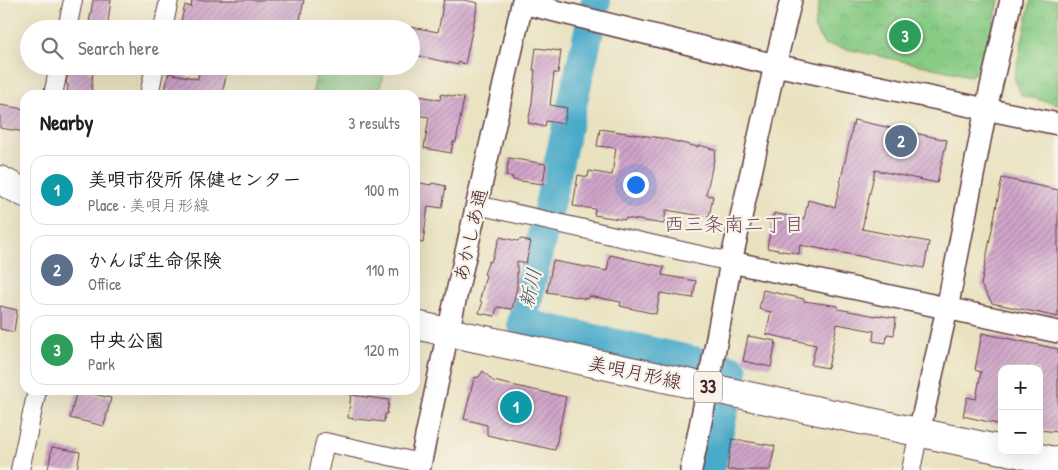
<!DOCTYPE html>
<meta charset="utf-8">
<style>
body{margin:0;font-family:"Patrick Hand","Klee One",sans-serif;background:#f6f6f6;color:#202124}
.controls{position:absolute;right:15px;bottom:15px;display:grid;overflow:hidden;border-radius:10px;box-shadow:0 5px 20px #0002}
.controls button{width:45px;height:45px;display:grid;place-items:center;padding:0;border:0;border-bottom:1px solid #e0e0e0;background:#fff;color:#202124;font:25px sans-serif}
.you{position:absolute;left:635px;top:184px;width:18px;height:18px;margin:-12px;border:4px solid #fff;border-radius:50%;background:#1a73e8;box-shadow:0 0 0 8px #1a73e833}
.badge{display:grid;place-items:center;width:32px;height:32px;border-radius:50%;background:#b5179e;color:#fff;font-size:16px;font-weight:700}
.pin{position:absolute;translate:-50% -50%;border:2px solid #fff;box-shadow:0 1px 5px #0006}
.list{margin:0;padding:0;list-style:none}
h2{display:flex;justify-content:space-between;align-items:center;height:65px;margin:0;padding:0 20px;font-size:21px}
h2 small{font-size:16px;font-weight:400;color:#757577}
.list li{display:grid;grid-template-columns:32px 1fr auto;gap:15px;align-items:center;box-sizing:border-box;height:70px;margin:0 10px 10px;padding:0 10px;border:1px solid #e0e0e0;border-radius:15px}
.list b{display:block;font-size:19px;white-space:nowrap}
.list p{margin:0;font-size:16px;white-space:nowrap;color:#757577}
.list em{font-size:16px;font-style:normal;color:#757577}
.icon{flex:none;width:28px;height:28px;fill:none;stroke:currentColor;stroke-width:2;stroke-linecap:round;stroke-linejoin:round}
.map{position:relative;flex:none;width:1058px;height:470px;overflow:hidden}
.search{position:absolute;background:#fff;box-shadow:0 5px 20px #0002;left:20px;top:20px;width:400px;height:55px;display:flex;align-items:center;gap:12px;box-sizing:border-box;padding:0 18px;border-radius:28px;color:#757577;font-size:19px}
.panel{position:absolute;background:#fff;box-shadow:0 5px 20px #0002;left:20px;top:90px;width:400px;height:305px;border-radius:15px}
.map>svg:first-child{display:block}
.park{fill:url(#park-crowns);stroke:#697558}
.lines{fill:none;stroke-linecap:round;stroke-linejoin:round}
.river{stroke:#4aaac9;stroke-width:30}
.building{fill:url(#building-hatch)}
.minor-casing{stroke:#623c41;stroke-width:20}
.tertiary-casing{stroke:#623c41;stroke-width:24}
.primary-casing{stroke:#623c41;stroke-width:30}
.minor{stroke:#fff;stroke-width:18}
.tertiary{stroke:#fff;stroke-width:21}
.primary{stroke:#fff;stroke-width:28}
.labels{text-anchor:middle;stroke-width:4.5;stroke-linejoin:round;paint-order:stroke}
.shield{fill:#f7f3e8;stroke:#7e5f64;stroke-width:1}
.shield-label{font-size:18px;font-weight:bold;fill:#4a1f2b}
.street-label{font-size:19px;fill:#4a1f2b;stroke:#f7f3e8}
.neighbourhood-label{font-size:20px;fill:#794e63;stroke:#f7f3e8}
.water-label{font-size:20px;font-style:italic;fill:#4a576a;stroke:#f7f3e8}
</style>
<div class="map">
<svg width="1058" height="470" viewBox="0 0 1058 470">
<defs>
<pattern id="park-crowns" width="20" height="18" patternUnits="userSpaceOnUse" patternTransform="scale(1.25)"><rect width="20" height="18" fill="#88cb84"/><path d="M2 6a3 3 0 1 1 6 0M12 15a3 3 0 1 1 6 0" fill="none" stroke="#77ae72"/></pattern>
<pattern id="building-hatch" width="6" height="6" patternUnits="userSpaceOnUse" patternTransform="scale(1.25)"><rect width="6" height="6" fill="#d0a5ca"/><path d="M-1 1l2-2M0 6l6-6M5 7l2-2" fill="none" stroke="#ab86a4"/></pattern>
</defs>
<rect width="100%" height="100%" fill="#f7f3e8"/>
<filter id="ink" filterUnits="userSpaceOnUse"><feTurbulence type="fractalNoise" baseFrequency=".02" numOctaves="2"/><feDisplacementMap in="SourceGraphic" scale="10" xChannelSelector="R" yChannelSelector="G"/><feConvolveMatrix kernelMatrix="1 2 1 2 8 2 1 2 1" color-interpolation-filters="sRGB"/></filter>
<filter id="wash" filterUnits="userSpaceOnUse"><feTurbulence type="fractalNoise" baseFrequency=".0096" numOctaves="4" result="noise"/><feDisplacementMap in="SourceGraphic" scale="20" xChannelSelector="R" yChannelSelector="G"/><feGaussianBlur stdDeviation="1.12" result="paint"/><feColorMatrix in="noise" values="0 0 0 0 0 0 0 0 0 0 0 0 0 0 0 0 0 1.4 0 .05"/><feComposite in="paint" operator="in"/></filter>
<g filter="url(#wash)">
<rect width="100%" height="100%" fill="#e9e2c0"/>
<!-- park -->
<g class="park">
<polygon points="820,0 999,0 984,67 970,76 824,44 814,28"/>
<polygon points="1031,0 1058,0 1058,104 1022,96 1014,78"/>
<polygon points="318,66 385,66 379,95 312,95"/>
</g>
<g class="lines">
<!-- river -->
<polyline class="river" points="596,0 522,323 733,370 710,470"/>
</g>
<g id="blocks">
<!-- building -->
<g class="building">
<polygon points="93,0 111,0 107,29 88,29"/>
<polygon points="192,0 304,0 298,29 179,29 185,5 191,7"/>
<polygon points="444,0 464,0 478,3 465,64 458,62 458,65 411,54 411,27 438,32"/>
<polygon points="536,48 561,51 558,73 554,73 550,105 567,108 564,124 546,121 545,127 528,123 532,102 535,70 533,70"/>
<polygon points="200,66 228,66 222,95 189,95 165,90 169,73 198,79"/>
<polygon points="69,67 93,71 91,95 67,95 68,85 66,84"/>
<polygon points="441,94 464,98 456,142 453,142 451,153 424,148 429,117 415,115 415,95 440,100"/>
<polygon points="0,105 25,109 25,132 0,128"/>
<polygon points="854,120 947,140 937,183 875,170 862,229 929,242 924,268 800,245 799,254 767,248 774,213 804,219 808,200 835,207"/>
<polygon points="600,129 661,138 698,147 699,145 716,150 706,195 713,196 709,217 666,210 664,224 625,218 625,220 594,215 595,209 573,206 578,175 588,177 589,171 612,175 616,148 597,146"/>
<polygon points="509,158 546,164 543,184 513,180 513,177 506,176"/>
<polygon points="1002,178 1058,190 1058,317 992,303 981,285"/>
<polygon points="415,182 431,185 432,183 446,186 442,208 428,206 423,243 415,242"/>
<polygon points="500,237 517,241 522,239 531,242 526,263 517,261 517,287 512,309 497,307 495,316 479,313 482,304 480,299 486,275 484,274 489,261 491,262"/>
<polygon points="610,255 664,267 662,275 696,281 693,298 660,293 656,314 620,306 621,302 589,296 589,299 547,292 553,261 607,271"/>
<polygon points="763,290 804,299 804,301 838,306 838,309 876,316 876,315 896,318 894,335 887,334 886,343 873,341 874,331 837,324 828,368 811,365 816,345 766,334 771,312 759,309"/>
<polygon points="0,306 17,310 14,332 0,329"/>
<polygon points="982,333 1058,349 1058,432 1039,430 1039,369 1002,369 1002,425 963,416 967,397 976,399 981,372 975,370"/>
<polygon points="748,336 776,341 771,367 743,361"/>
<polygon points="483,371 493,381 566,397 555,450 487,435 487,425 464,419 474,378 479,377"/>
<polygon points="77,390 111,398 104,426 70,418"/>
<polygon points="351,395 389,400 387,414 385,414 384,422 348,418"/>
<polygon points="732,439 775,446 770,470 727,470"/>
<polygon points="52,447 80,452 77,470 48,470"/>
</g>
</g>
</g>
<g filter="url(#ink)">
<use href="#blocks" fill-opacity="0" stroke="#623c41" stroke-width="1"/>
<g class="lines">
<!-- minor casing -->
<g class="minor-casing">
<g id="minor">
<polyline points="67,29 73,0"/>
<polyline points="163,29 169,0"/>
<polyline points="53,95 59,66"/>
<polyline points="149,95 155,66"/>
<polyline points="477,205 731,262"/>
<polyline points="20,470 37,390"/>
<polyline points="319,470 325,442 421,463"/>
<polyline points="911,470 919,432"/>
</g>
</g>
<!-- tertiary casing -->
<g class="tertiary-casing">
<g id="tertiary">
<polyline points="523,3 775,65 1058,124"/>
<polyline points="731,262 1058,332"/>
<polyline points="919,432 947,309 986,109 1011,0"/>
<polyline points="419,470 448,332 523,0"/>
<polyline points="691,470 708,387 731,262 775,65 791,0"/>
</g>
</g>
<!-- primary casing -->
<g class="primary-casing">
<g id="primary">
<polyline points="0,180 25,193"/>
<polyline points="415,325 1002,450"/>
<polyline points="1008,451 1058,462"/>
</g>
</g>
<!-- minor -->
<use href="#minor" class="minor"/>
<!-- tertiary -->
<use href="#tertiary" class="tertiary"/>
<!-- primary -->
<use href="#primary" class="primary"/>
</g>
</g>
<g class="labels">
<!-- shield labels -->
<rect class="shield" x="694" y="371.5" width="28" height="31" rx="4"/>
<g class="shield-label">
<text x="708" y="393">33</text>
</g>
<!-- street labels -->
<g class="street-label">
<text transform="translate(470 235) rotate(-77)" y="7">あかしあ通</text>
<text transform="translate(635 372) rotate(12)" y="7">美唄月形線</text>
</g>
<!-- neighbourhood labels -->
<g class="neighbourhood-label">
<text x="734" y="231">西三条南二丁目</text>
</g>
<!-- water labels -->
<g class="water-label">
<text transform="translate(530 288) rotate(-77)" y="7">新川</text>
</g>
</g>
</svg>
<div class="controls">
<button>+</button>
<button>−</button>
</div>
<div class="you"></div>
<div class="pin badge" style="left:516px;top:407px;background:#0f9aa8">1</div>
<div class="pin badge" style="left:901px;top:141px;background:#5c6f8a">2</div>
<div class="pin badge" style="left:905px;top:36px;background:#2e9e5b">3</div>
<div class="search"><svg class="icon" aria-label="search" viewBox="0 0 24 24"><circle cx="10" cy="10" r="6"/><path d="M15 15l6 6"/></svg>Search here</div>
<section class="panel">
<h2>Nearby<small>3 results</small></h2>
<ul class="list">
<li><span class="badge" style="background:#0f9aa8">1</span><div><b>美唄市役所 保健センター</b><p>Place · 美唄月形線</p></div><em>100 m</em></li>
<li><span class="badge" style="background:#5c6f8a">2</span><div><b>かんぽ生命保険</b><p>Office</p></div><em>110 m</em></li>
<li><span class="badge" style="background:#2e9e5b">3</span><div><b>中央公園</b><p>Park</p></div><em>120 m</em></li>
</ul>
</section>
</div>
